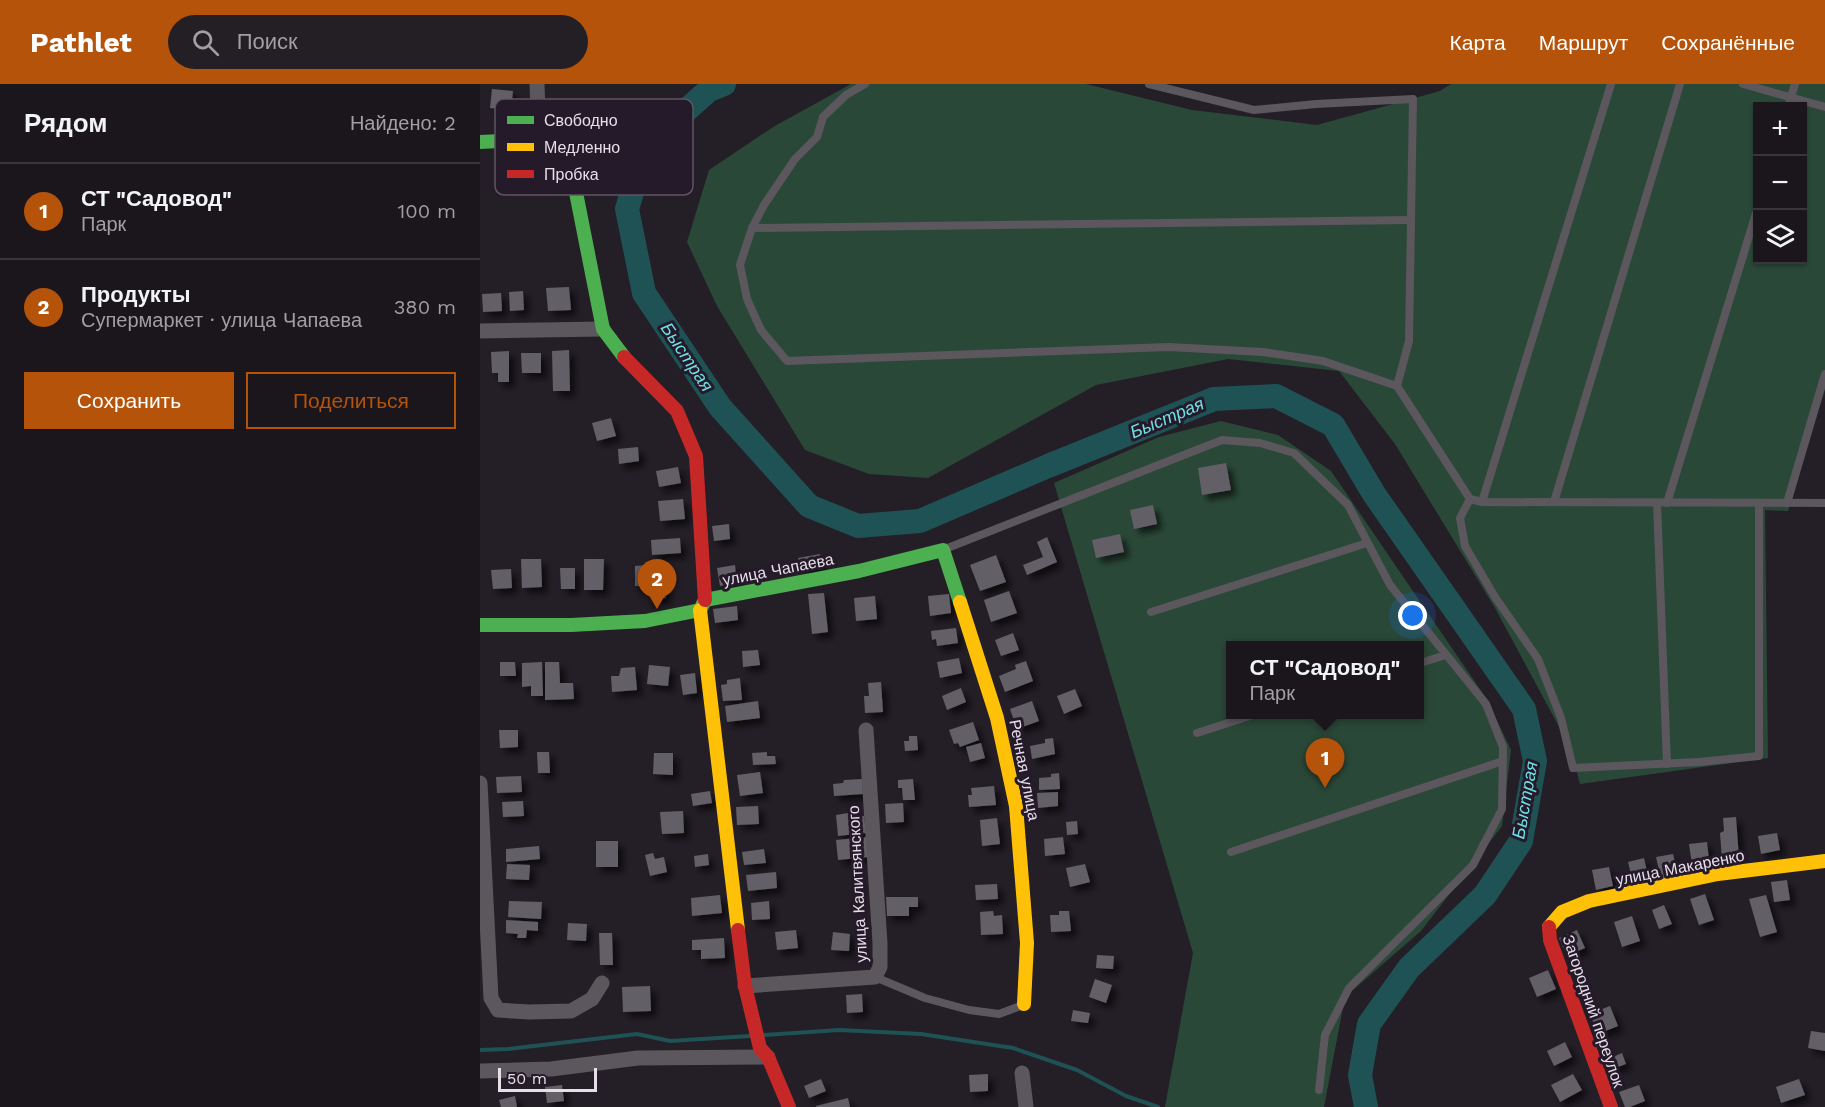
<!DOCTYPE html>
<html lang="ru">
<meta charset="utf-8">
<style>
body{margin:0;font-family:"Work Sans",sans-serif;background:#241f25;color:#f1f3f6}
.controls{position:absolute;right:18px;top:18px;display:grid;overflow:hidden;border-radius:0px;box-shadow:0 2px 4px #0004}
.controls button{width:54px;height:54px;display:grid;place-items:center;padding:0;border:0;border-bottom:2px solid #39353b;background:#1b161c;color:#f1f3f6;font:30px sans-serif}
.scale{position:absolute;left:18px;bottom:15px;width:99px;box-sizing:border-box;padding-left:6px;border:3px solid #e6dee9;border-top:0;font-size:16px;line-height:21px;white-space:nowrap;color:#e6dee9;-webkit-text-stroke:4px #251a29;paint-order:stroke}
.you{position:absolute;left:933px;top:532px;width:21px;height:21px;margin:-15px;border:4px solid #fff;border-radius:50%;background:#1a73e8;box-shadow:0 0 0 9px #1a73e833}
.badge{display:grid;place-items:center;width:39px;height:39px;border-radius:50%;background:#b45309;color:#fff;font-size:20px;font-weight:700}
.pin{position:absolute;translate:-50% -50px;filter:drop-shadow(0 2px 3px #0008)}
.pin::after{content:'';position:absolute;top:32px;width:21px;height:18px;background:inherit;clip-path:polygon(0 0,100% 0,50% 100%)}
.popup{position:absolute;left:746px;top:557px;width:198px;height:78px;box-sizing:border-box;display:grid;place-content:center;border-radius:0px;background:#1b161c;filter:drop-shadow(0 2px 4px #0005);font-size:20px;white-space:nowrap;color:#a09fa3}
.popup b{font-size:22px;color:#f1f3f6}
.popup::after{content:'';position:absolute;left:50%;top:100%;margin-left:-12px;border:12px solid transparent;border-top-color:#1b161c}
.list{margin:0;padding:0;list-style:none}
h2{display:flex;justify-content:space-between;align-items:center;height:78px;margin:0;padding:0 24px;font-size:26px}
h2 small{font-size:20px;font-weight:400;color:#a09fa3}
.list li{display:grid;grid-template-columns:39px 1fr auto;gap:18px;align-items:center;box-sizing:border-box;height:96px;padding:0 24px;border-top:2px solid #39353b}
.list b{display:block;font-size:22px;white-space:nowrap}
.list p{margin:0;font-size:20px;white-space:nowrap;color:#a09fa3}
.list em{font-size:20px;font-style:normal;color:#a09fa3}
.actions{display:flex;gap:12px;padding:18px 24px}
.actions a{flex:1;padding:14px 0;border:2px solid #b45309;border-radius:0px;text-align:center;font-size:21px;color:#b45309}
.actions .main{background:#b45309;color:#fff}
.icon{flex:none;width:33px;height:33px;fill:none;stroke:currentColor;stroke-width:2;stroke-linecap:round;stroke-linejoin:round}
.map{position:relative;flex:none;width:1345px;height:1023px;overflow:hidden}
header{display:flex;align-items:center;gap:36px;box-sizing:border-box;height:84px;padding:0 30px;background:#b45309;color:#fff}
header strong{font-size:28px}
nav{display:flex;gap:33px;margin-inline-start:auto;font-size:21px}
.search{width:420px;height:54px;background:#241f25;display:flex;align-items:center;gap:15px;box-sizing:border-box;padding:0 21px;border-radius:33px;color:#a09fa3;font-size:22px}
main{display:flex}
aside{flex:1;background:#1b161c}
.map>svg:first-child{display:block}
.green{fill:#2a4838;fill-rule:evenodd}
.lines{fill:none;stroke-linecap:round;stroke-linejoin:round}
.stream{stroke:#1f5254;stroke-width:4}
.river{stroke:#1f5254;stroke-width:24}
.building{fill:#645e66;filter:url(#shadow)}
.lane{stroke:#5b575d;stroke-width:8}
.street{stroke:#5b575d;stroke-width:15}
.fast{stroke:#4caf50;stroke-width:14}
.slow{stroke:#ffc107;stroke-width:14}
.jam{stroke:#c62828;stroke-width:14}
.labels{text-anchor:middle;stroke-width:6;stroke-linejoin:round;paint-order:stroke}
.street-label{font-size:16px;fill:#e6dee9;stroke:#251a29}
.water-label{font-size:18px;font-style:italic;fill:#6edfe4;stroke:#251a29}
.key{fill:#251a29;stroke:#5f5563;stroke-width:1.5}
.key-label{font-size:16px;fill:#e6dee9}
</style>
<header>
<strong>Pathlet</strong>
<div class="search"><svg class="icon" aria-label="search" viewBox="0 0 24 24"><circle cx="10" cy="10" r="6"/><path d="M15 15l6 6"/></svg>Поиск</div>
<nav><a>Карта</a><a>Маршрут</a><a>Сохранённые</a></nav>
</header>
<main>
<aside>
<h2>Рядом<small>Найдено: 2</small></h2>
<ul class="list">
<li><span class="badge">1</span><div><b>СТ &quot;Садовод&quot;</b><p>Парк</p></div><em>100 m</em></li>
<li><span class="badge">2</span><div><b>Продукты</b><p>Супермаркет · улица Чапаева</p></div><em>380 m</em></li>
</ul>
<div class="actions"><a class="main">Сохранить</a><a>Поделиться</a></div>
</aside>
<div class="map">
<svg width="1345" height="1023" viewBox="0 0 1345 1023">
<defs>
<filter id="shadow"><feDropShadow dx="5.5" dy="5.5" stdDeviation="3" flood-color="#0009"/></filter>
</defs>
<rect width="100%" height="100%" fill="#241e26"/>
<!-- green -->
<g class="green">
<path d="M371,0H606L712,26L837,41L960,7L971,0H1345V305L1308,427L1285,426L1288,674L1100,700L1091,665L1015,524L915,360L859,287L748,275L616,301L448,394L389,390L325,366L237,222L207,158L229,86L293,43ZM1278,22H1322V176H1278Z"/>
<path d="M741,337L798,351L851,387L1006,614L1031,666L1022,742L941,847L865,913L844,1023H685L713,869L574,399L679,353ZM750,562H940V630H750Z"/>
</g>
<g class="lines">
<!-- stream -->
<g class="stream">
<polyline points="284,951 359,946 441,950 533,964 597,986 646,1012 678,1023"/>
<polyline points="0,966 28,965 157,950 190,957 270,952"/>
</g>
<!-- river -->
<polyline class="river" points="244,0 229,6 166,62 147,125 164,209 240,323 329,422 378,442 440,437 568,382 734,315 796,312 853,341 894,410 1044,625 1055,677 1041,757 1005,811 929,884 889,940 880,991 886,1023"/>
</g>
<!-- building -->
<g class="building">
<polygon points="12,5 33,7 31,26 10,24"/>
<polygon points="68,78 71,98 56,100 53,81"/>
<polygon points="31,83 33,100 17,102 15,85"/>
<polygon points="89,203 91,226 68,227 66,204"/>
<polygon points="43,207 44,226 30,227 29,208"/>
<polygon points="21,209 22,227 3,228 2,210"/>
<polygon points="89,266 90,307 73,307 72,267"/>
<polygon points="29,267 29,298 18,298 18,289 12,289 11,268"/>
<polygon points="41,269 61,269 61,289 42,289"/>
<polygon points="131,334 136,352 117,357 112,339"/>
<polygon points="158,363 159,377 139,380 138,365"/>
<polygon points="746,379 751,406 722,411 718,384"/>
<polygon points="198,383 201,399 179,403 176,387"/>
<polygon points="203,415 205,435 180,437 178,417"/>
<polygon points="673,421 677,440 654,445 650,426"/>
<polygon points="249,440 250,455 234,457 232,442"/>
<polygon points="640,450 644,468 616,474 612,456"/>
<polygon points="567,453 577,478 547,491 543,481 563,473 557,458"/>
<polygon points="200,454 201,469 172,471 171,456"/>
<polygon points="340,470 343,483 322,488 318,474"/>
<polygon points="516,471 526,498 500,507 490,481"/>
<polygon points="41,475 61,475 62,503 42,504"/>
<polygon points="104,475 124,475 123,506 104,506"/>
<polygon points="166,481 167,502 155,502 155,482"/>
<polygon points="255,481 257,500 240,502 237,484"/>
<polygon points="80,484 95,484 95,505 81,505"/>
<polygon points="31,485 32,504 13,505 11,486"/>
<polygon points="184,499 186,514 173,515 171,500"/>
<polygon points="529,507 537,529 511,538 504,516"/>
<polygon points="344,509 348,548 332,550 328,510"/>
<polygon points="469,510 471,529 450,532 448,512"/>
<polygon points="395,512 397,535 376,537 374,514"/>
<polygon points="257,522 258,536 235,539 233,525"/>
<polygon points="476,544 478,559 457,562 456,555 452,556 451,547"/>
<polygon points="533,549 539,566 521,572 515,556"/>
<polygon points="278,566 280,581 263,583 262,567"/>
<polygon points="479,574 482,589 460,594 457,578"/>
<polygon points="546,577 553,597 525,608 519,592 536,585 535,581"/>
<polygon points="20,578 35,578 36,592 20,592"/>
<polygon points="62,578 63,612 51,612 51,602 42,603 42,579"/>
<polygon points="65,578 79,578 80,599 93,599 94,615 65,616"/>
<polygon points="169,581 190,583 188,602 167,600"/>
<polygon points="155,583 157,606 132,608 131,592 139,592 141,584"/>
<polygon points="215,589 217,609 203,611 200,591"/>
<polygon points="260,594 262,616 243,617 241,601 247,600 247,596"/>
<polygon points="401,598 403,628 385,629 384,612 389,612 388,599"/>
<polygon points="481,604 486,618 467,626 462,612"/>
<polygon points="595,605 602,622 584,630 577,612"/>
<polygon points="278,617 280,634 247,638 245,622"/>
<polygon points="552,617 559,637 537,645 530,625"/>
<polygon points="493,638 499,656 480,663 478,659 474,660 469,646"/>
<polygon points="19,646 38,646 38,663 20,664"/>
<polygon points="429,652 437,652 438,666 425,667 424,657 429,657"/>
<polygon points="573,654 575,670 552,675 550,662 565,659 565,655"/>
<polygon points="501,659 505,674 490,678 486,663"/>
<polygon points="57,668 69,668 70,689 58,689"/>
<polygon points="287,668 287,672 295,672 296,680 273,681 272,669"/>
<polygon points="174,669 193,669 193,691 173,690"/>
<polygon points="280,688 283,709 260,712 257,691"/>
<polygon points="579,689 580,705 559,706 559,694 571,693 571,690"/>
<polygon points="41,692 42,708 17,709 16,693"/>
<polygon points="382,695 383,710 354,712 353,700 363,699 364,696"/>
<polygon points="433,695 435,716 423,716 422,704 418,704 418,696"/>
<polygon points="514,702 516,721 489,723 488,711 492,711 491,704"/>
<polygon points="230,707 232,719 213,722 211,710"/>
<polygon points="578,708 578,722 558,724 557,709"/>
<polygon points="43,717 44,732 23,733 22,718"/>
<polygon points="423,719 424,738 406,739 405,720"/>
<polygon points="278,722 279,740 257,741 256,723"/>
<polygon points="203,727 204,749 182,750 180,728"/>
<polygon points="368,729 369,733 384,732 386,749 358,752 356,731"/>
<polygon points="1256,733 1259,774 1242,776 1240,749 1244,747 1243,734"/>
<polygon points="517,734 520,760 502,762 500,736"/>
<polygon points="597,737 598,750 587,751 586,738"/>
<polygon points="1297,749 1300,766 1281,770 1278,752"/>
<polygon points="387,753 388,773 358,776 356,756"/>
<polygon points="583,753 585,770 565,772 564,755"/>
<rect x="116" y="757" width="22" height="26"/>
<polygon points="1227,758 1230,785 1213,787 1209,760"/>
<polygon points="59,762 60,775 26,778 26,765"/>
<polygon points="284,765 286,779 264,781 262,768"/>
<polygon points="173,769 175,775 184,773 187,788 170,792 165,771"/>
<polygon points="228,770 229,781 215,783 214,772"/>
<polygon points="1193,770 1198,791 1181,795 1176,773"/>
<polygon points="1164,774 1169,796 1153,799 1148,778"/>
<polygon points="27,780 50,781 49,796 26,795"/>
<polygon points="605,780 610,798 590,803 586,784"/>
<polygon points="1129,783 1133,802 1116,806 1112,786"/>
<polygon points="296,788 297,804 268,807 266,791"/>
<polygon points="1307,796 1310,816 1294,818 1291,798"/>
<polygon points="517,800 518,815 496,816 495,801"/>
<polygon points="1225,810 1234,836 1219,841 1210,815"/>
<polygon points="240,811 242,829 212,832 211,814"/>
<polygon points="1286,811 1297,848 1280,853 1269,815"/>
<polygon points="406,813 438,813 438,823 429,823 429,832 407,832"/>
<polygon points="29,817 62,818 61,835 28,833"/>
<polygon points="289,817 290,835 272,836 271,819"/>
<polygon points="1184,821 1192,840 1179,845 1172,826"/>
<polygon points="513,827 514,832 522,831 523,850 501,851 500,828"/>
<polygon points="579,827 589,827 591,847 571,848 570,831 579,831"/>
<polygon points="1152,832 1160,857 1142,863 1134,838"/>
<polygon points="26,836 58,838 58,847 47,846 46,854 37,854 38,850 26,849"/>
<polygon points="88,839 107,840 106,857 87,856"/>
<polygon points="316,846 318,864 297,866 295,848"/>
<polygon points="1097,846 1105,864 1087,872 1079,854"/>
<polygon points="353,848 370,850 369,867 351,866"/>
<polygon points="119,849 132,849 133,881 120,881"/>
<polygon points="244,854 245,874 221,875 221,866 212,866 212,856"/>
<polygon points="617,871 634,872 633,885 616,884"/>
<polygon points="1068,886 1076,905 1057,913 1049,894"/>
<polygon points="615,895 632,901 626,919 609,913"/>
<polygon points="170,902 171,927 143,928 142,903"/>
<polygon points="382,910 383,928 367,929 366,911"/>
<polygon points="1130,922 1138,942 1118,950 1110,930"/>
<polygon points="593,926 610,929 608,939 591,937"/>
<polygon points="1331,947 1345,949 1345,967 1328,964"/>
<polygon points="1085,958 1092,973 1074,982 1067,967"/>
<polygon points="1142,969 1146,980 1130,986 1126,976"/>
<polygon points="508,990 508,1007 490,1008 489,991"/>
<polygon points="1093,990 1102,1006 1080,1018 1071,1001"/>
<polygon points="341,995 346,1007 329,1014 324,1002"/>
<polygon points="1319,995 1325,1011 1301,1019 1296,1003"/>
<polygon points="82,1001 84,1017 67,1019 65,1003"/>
<polygon points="1159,1001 1165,1017 1150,1023 1145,1023 1139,1008"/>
<polygon points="35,1012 37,1023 21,1023 19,1016"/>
<polygon points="368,1014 370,1023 336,1023 336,1022"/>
</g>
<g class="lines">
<!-- lane -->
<g class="lane">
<polyline points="385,0 366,11 343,33 337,53 315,75 284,121 272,144 260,181 267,215 281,246 307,277 689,263 783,268 843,277 917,302"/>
<polyline points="669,0 774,26 836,20 933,15 929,257 917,302 990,415 1002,418 1345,419"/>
<polyline points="1263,0 1345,23"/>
<polyline points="1308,22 1315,0"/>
<polyline points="272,144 931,136"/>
<polyline points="990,415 980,434 985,462 1015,513 1058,575 1081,634 1093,684 1219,678 1279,672 1279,419"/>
<polyline points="1002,418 1131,0"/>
<polyline points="1074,418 1200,0"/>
<polyline points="1177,419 1187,680"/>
<polyline points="1187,419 1278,123"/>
<polyline points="1307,419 1345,290"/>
<polyline points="465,465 742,356 780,359 814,369 868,421 910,501 1006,620 1023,663 1022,725 993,781 869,904 845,951 839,1006"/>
<polyline points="671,528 887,459"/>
<polyline points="940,579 966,571"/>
<polyline points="717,649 776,630"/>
<polyline points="751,768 1023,677"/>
<polyline points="395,893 445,914 489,926 519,930 543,921"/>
</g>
<!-- street -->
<g class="street">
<polyline points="57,0 59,55"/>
<polyline points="0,247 123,245"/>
<polyline points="0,699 11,914 18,926 49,928 91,927 112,915 122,899"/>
<polyline points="265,902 395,893 400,883 400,859 386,646"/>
<polyline points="0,987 71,985 158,974 288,973"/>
<polyline points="542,989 546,1023"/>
</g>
<!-- fast -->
<g class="fast">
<polyline points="0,58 59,55 86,58 123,245 144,273"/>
<polyline points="0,541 91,541 165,537 220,526 225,516 379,487 463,466 480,518"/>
</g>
<!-- slow -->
<g class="slow">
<polyline points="480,518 517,634 536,722 547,859 544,920"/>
<polyline points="220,526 258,846"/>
<polyline points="1069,843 1082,828 1109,817 1238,790 1345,777"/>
</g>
<!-- jam -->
<g class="jam">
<polyline points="144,273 197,327 216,372 225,516"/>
<polyline points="1069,843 1070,856 1131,1023"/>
<polyline points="258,846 265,902 280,964 288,973 309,1023"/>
</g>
</g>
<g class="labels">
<!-- street labels -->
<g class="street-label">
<text transform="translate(298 485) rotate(-11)" y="6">улица Чапаева</text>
<text transform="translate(545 686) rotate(79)" y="6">Речная улица</text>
<text transform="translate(1200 783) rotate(-11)" y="6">улица Макаренко</text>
<text transform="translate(377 800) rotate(-93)" y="6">улица Калитвянского</text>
<text transform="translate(1114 927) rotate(71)" y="6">Загородний переулок</text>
</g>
<!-- water labels -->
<g class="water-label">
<text transform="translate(207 273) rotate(56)" y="6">Быстрая</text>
<text transform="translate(687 334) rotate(-23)" y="6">Быстрая</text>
<text transform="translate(1045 716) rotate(-80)" y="6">Быстрая</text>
</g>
</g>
<!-- legend -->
<rect x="15" y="15" width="198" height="96" rx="9" class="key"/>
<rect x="27" y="32" width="27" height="8" fill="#4caf50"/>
<rect x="27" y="59" width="27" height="8" fill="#ffc107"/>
<rect x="27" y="86" width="27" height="8" fill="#c62828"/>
<g class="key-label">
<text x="64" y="42">Свободно</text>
<text x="64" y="69">Медленно</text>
<text x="64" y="96">Пробка</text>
</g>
</svg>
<div class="controls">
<button>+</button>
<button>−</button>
<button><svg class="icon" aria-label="layers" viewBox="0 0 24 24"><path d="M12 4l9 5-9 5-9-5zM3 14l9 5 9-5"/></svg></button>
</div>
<div class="scale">50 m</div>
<div class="you"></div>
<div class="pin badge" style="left:845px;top:704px">1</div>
<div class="popup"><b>СТ &quot;Садовод&quot;</b>Парк</div>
<div class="pin badge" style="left:177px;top:525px">2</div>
</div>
</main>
